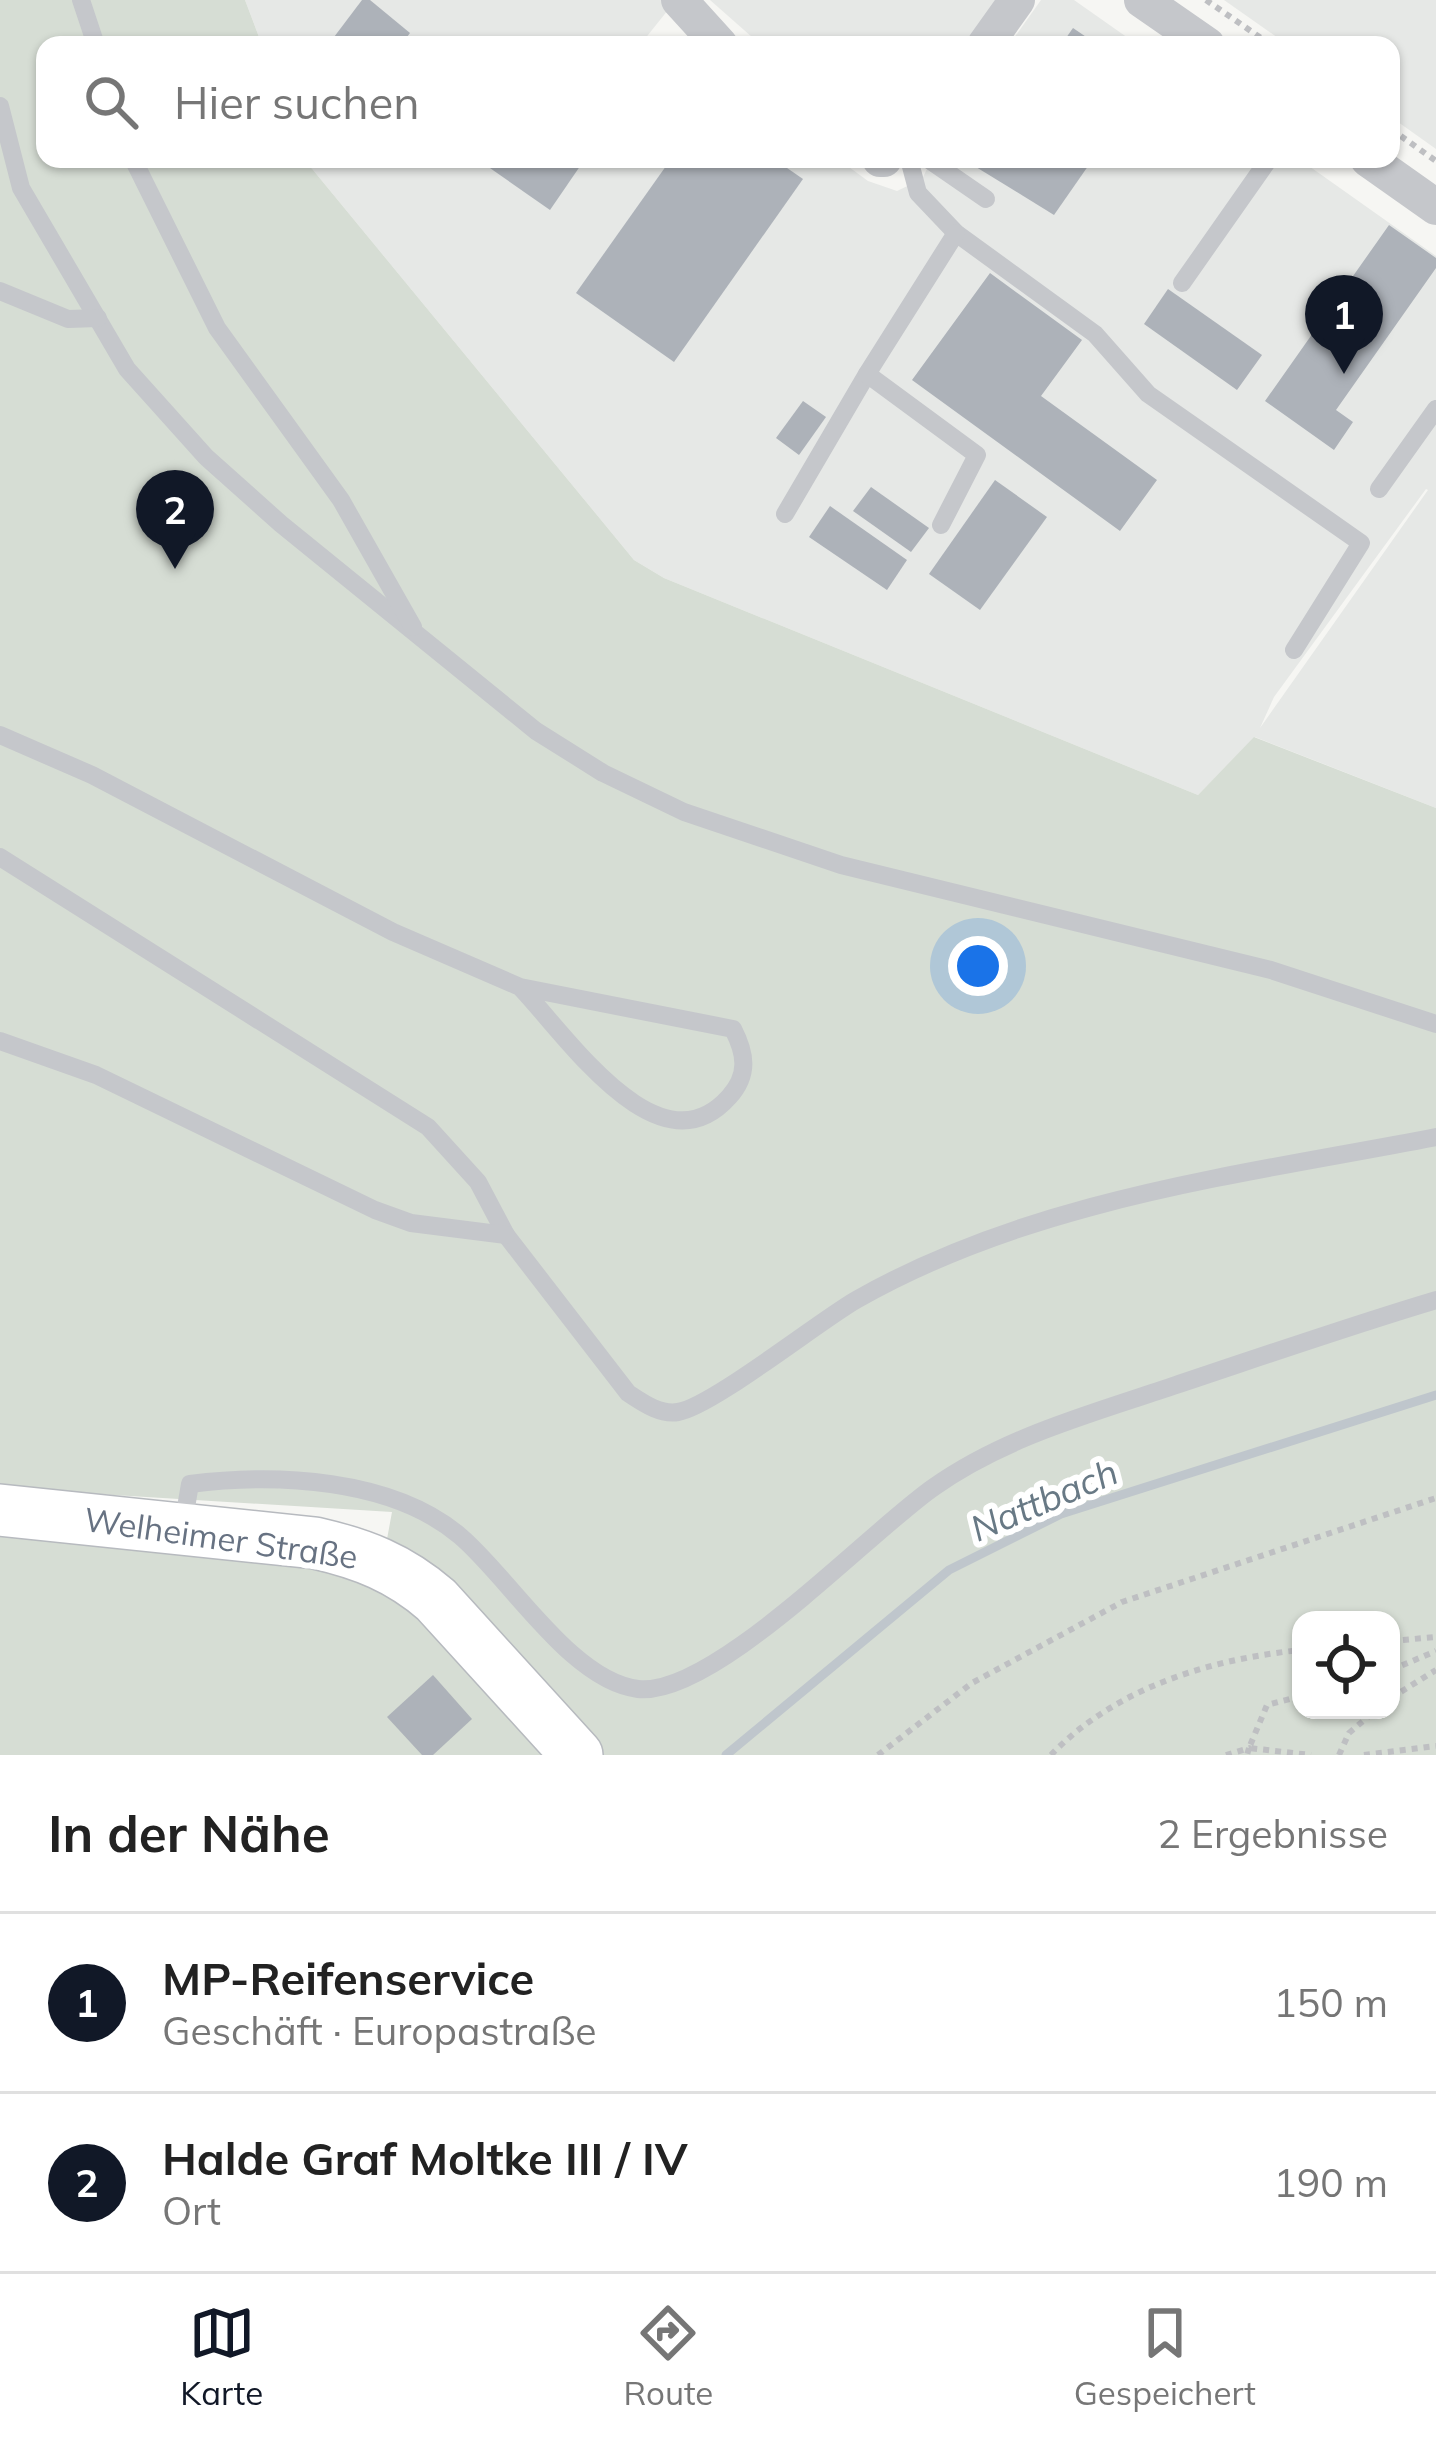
<!DOCTYPE html>
<html lang="de">
<meta charset="utf-8">
<style>
body{margin:0;font-family:Mulish,sans-serif;background:#f2f2f2;color:#222}
.controls{position:absolute;right:36px;bottom:36px;display:grid;overflow:hidden;border-radius:24px;box-shadow:0 3px 9px #0004}
.controls button{width:108px;height:108px;display:grid;place-items:center;padding:0;border:0;border-bottom:3px solid #e0e0e0;background:#fff;color:#222;font:60px sans-serif}
.you{position:absolute;left:978px;top:966px;width:42px;height:42px;margin:-30px;border:9px solid #fff;border-radius:50%;background:#1a73e8;box-shadow:0 0 0 18px #1a73e833}
.badge{display:grid;place-items:center;width:78px;height:78px;border-radius:50%;background:#111827;color:#fff;font-size:39px;font-weight:700}
.pin{position:absolute;translate:-50% -99px;filter:drop-shadow(0 3px 6px #0008)}
.pin::after{content:'';position:absolute;top:63px;width:42px;height:36px;background:inherit;clip-path:polygon(0 0,100% 0,50% 100%)}
.list{margin:0;padding:0;list-style:none}
h2{display:flex;justify-content:space-between;align-items:center;height:156px;margin:0;padding:0 48px;font-size:51px}
h2 small{font-size:39px;font-weight:400;color:#767676}
.list li{display:grid;grid-template-columns:78px 1fr auto;gap:36px;align-items:center;box-sizing:border-box;height:180px;padding:0 48px;border-top:3px solid #e0e0e0}
.list b{display:block;font-size:45px;white-space:nowrap}
.list p{margin:0;font-size:39px;white-space:nowrap;color:#767676}
.list em{font-size:39px;font-style:normal;color:#767676}
.icon{flex:none;width:66px;height:66px;fill:none;stroke:currentColor;stroke-width:2;stroke-linecap:round;stroke-linejoin:round}
.map{position:relative;flex:none;width:1436px;height:1755px;overflow:hidden}
.search{position:absolute;background:#fff;box-shadow:0 3px 9px #0004;left:36px;right:36px;top:36px;height:132px;display:flex;align-items:center;gap:30px;box-sizing:border-box;padding:0 42px;border-radius:24px;color:#767676;font-size:45px}
.sheet{height:516px;background:#fff}
nav{display:flex;justify-content:space-around;align-items:center;box-sizing:border-box;height:168px;border-top:3px solid #e0e0e0;background:#fff;font-size:33px;color:#767676}
nav a{display:grid;justify-items:center;gap:6px}
nav .on{color:#111827}
.map>svg:first-child{display:block}
.built{fill:#e6e8e6;fill-rule:evenodd}
.green{fill:#d6ddd4;fill-rule:evenodd}
.lines{fill:none;stroke-linecap:round;stroke-linejoin:round}
.stream{stroke:#bfc6cc;stroke-width:9}
.building{fill:#adb2b9}
.secondary-casing{stroke:#b7babf;stroke-width:54}
.path{stroke:#bebfc2;stroke-width:6;stroke-dasharray:6 6;stroke-linecap:butt}
.lane{stroke:#c5c7cb;stroke-width:18}
.street{stroke:#c5c7cb;stroke-width:36}
.secondary{stroke:#fff;stroke-width:51}
.labels{text-anchor:middle;stroke-width:12;stroke-linejoin:round;paint-order:stroke}
.street-label{font-size:33px;fill:#677282;stroke:#fff}
.water-label{font-size:36px;font-style:italic;fill:#687985;stroke:#fff}
</style>
<div class="map">
<svg width="1436" height="1755" viewBox="0 0 1436 1755">
<rect width="100%" height="100%" fill="#f6f6f3"/>
<!-- built -->
<g class="built">
<polygon points="245,0 676,0 640,45 262,45"/>
<polygon points="710,0 999,0 967,45 761,45"/>
<polygon points="1041,0 1074,0 1138,45 1009,45"/>
<polygon points="1224,0 1436,0 1436,149 1391,117 1391,45 1288,45"/>
<path d="M304,159H838L868,181L897,191L922,179L932,159H1299L1436,256V808L1255,737L1198,795L664,578L634,560ZM1426,489L1428,490L1260,728L1274,697Z"/>
</g>
<!-- green -->
<g class="green">
<path d="M0,0H245L262,45H45V159H304L634,560L664,578L1198,795L1254,737L1436,808V1755H599L385,1550L392,1512L0,1488ZM1301,1620H1391V1710H1301Z"/>
<polygon points="0,1525 299,1554 390,1584 557,1755 0,1755"/>
</g>
<g class="lines">
<!-- stream -->
<polyline class="stream" points="726,1755 949,1570 1061,1514 1436,1395"/>
</g>
<!-- building -->
<g class="building">
<polygon points="362,0 370,0 410,33 401,45 328,45"/>
<polygon points="1073,28 1098,45 1061,45"/>
<polygon points="477,159 585,159 550,210"/>
<polygon points="671,159 774,159 803,179 674,362 576,293"/>
<polygon points="981,159 1093,159 1054,215 976,167"/>
<polygon points="1389,225 1436,258 1436,268 1336,410 1353,422 1334,450 1265,401"/>
<polygon points="990,273 1082,340 1041,396 1157,480 1120,531 912,380"/>
<polygon points="1168,289 1262,355 1237,390 1144,324"/>
<polygon points="803,401 826,417 799,455 776,438"/>
<polygon points="995,480 1047,517 980,610 929,574"/>
<polygon points="871,487 929,528 911,552 853,511"/>
<polygon points="830,506 907,560 887,590 809,537"/>
<polygon points="433,1675 472,1719 433,1755 422,1755 387,1717"/>
</g>
<g class="lines">
<!-- secondary casing -->
<g class="secondary-casing">
<path id="secondary" d="M0,1510L315,1543C363,1554 399,1568 436,1600L577,1755"/>
</g>
<!-- path -->
<g class="path">
<polyline points="1206,0 1271,45"/>
<polyline points="1391,129 1436,161"/>
<polyline points="1391,1641 1436,1637"/>
<polyline points="1391,1670 1436,1651"/>
<polyline points="1301,1696 1267,1705 1249,1748 1311,1755"/>
<polyline points="1391,1698 1436,1670"/>
<polyline points="878,1755 972,1683 1122,1602 1436,1498"/>
<path d="M1051,1755C1115,1688 1210,1659 1301,1650"/>
<polyline points="1226,1755 1249,1748 1247,1755"/>
<polyline points="1339,1755 1349,1733 1376,1710"/>
<polyline points="1364,1755 1436,1746"/>
</g>
<!-- lane -->
<g class="lane">
<polyline points="81,0 96,45"/>
<polyline points="0,106 21,188 127,369 206,457 281,524 536,731 603,773 684,812 841,865 1271,970 1436,1024"/>
<polyline points="133,159 217,328 341,500 413,627"/>
<polyline points="909,159 918,193 956,233 1095,334 1148,394 1361,543 1294,650"/>
<polyline points="928,159 986,199"/>
<polyline points="1182,283 1269,159"/>
<polyline points="0,291 68,319 98,318"/>
<polyline points="1379,489 1436,409"/>
<polyline points="785,514 867,374"/>
<polyline points="941,525 977,455 867,374 956,233"/>
<path d="M0,735L92,775L393,932L520,987L733,1029C746,1054 749,1075 729,1097C659,1175 567,1036 520,987"/>
<path d="M0,857L428,1127L478,1182L506,1235L628,1393C642,1402 659,1415 678,1412C711,1407 818,1322 856,1300C1033,1199 1240,1175 1436,1137"/>
<polyline points="0,1041 96,1075 375,1210 411,1223 506,1235"/>
<path d="M183,1525L190,1484C275,1473 392,1478 460,1536C509,1577 571,1681 638,1689C714,1697 869,1532 934,1487C1006,1436 1094,1413 1176,1385C1263,1356 1349,1326 1436,1300"/>
</g>
<!-- street -->
<g class="street">
<polyline points="679,0 720,45"/>
<polyline points="1142,0 1207,45"/>
<polyline points="985,45 1017,0"/>
<polyline points="880,159 884,159"/>
<polyline points="1368,159 1436,207"/>
</g>
<!-- secondary -->
<use href="#secondary" class="secondary"/>
</g>
<g class="labels">
<!-- street labels -->
<g class="street-label">
<text transform="translate(221 1538) rotate(8)" y="12">Welheimer Straße</text>
</g>
<!-- water labels -->
<g class="water-label">
<text transform="translate(1044 1500) rotate(-23)" y="13">Nattbach</text>
</g>
</g>
</svg>
<div class="controls">
<button><svg class="icon" aria-label="locate" viewBox="0 0 24 24"><circle cx="12" cy="12" r="6"/><path d="M12 2v4M12 18v4M2 12h4M18 12h4"/></svg></button>
</div>
<div class="you"></div>
<div class="pin badge" style="left:1344px;top:374px">1</div>
<div class="pin badge" style="left:175px;top:569px">2</div>
<div class="search"><svg class="icon" aria-label="search" viewBox="0 0 24 24"><circle cx="10" cy="10" r="6"/><path d="M15 15l6 6"/></svg>Hier suchen</div>
</div>
<section class="sheet">
<h2>In der Nähe<small>2 Ergebnisse</small></h2>
<ul class="list">
<li><span class="badge">1</span><div><b>MP-Reifenservice</b><p>Geschäft · Europastraße</p></div><em>150 m</em></li>
<li><span class="badge">2</span><div><b>Halde Graf Moltke III / IV</b><p>Ort</p></div><em>190 m</em></li>
</ul>
</section>
<nav>
<a class="on"><svg class="icon" aria-label="map" viewBox="0 0 24 24"><path d="M3 6l6-2 6 2 6-2v14l-6 2-6-2-6 2zM9 4v14M15 6v14"/></svg>Karte</a>
<a><svg class="icon" aria-label="directions" viewBox="0 0 24 24"><path d="M12 3l9 9-9 9-9-9zM9 14v-3h6M13 9l2 2-2 2"/></svg>Route</a>
<a><svg class="icon" aria-label="saved" viewBox="0 0 24 24"><path d="M7 4h10v16l-5-4-5 4z"/></svg>Gespeichert</a>
</nav>
